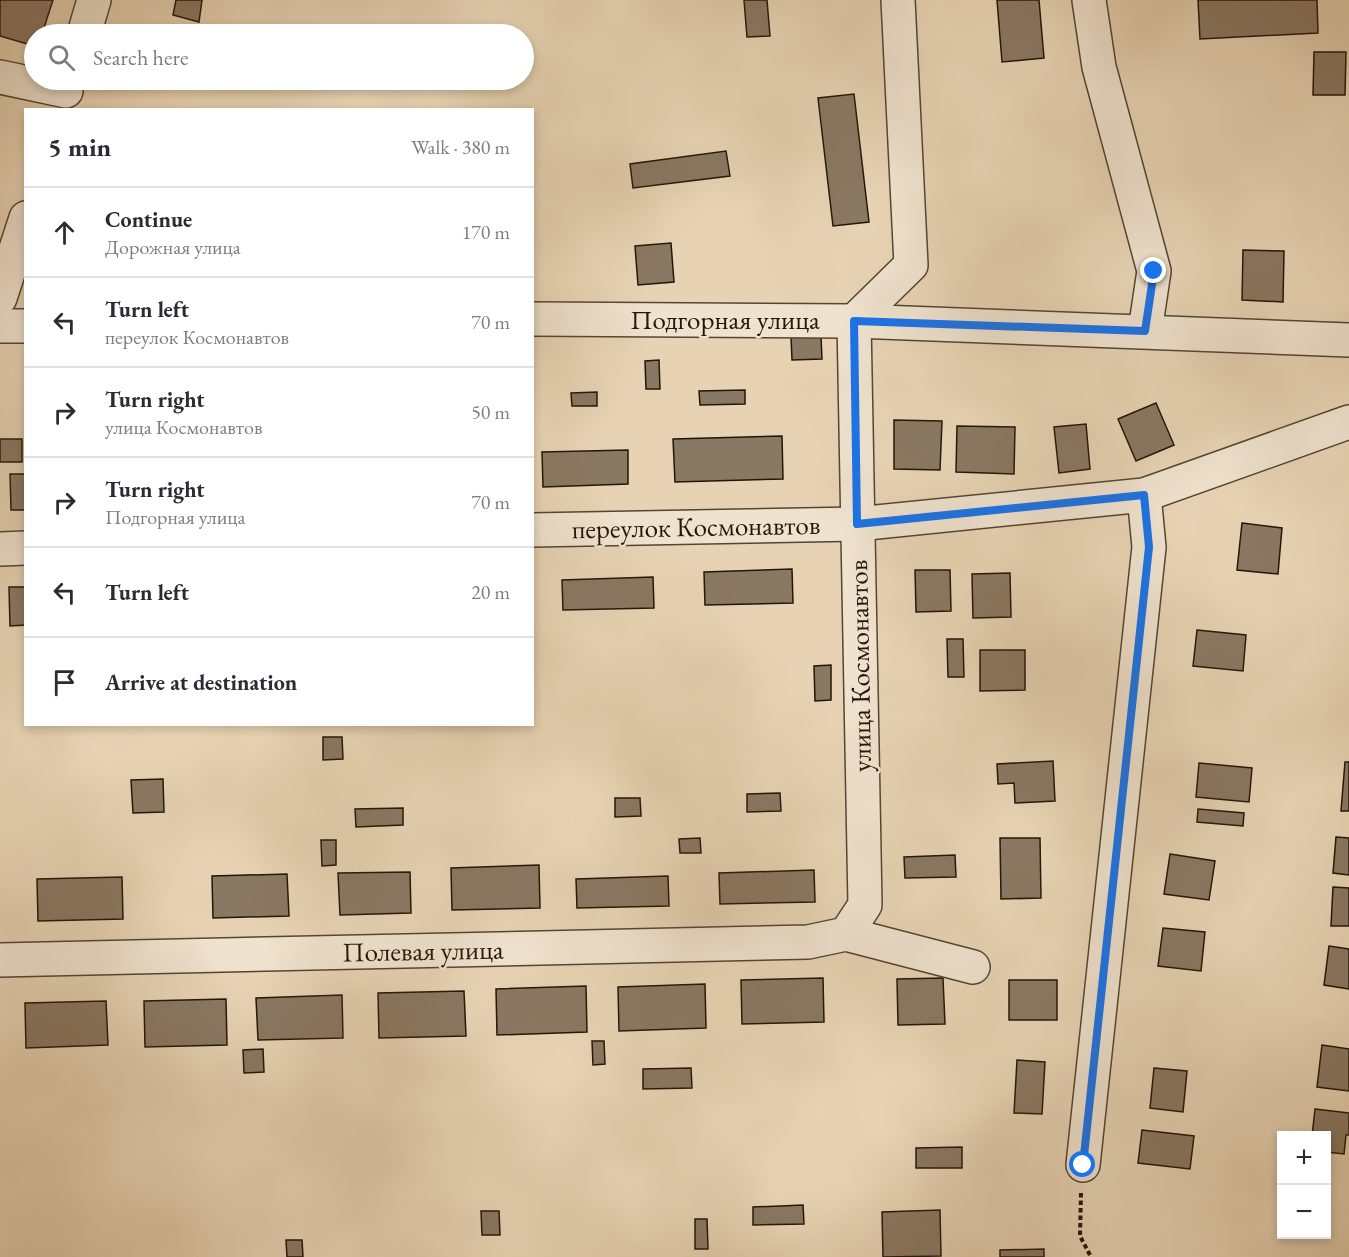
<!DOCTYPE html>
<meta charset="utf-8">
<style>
body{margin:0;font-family:"EB Garamond",serif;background:#f2f2f3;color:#2b2b33}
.controls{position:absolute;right:18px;bottom:18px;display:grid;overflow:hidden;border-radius:0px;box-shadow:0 3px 9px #0003}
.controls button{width:54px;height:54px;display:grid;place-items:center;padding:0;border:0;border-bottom:2px solid #e1e1e2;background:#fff;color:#2b2b33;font:30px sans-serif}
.stop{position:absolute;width:18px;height:18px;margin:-14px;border:4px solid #1a73e8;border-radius:50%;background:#fff}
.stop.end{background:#1a73e8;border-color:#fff;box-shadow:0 2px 6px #0008}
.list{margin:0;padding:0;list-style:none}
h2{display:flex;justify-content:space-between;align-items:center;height:78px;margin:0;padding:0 24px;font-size:26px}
h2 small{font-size:20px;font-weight:400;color:#7c7c81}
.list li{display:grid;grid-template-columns:39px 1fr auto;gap:18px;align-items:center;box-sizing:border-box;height:90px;padding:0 24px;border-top:2px solid #e1e1e2}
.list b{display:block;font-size:22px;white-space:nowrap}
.list p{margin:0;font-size:20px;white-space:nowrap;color:#7c7c81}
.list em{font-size:20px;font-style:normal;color:#7c7c81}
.icon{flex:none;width:33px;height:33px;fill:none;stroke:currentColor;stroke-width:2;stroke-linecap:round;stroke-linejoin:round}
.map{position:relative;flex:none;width:1349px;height:1257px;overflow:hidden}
.search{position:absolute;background:#fff;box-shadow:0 3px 9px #0003;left:24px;top:24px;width:510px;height:66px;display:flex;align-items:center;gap:15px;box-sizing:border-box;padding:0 21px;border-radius:33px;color:#7c7c81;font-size:22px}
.panel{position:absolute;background:#fff;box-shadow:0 3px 9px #0003;left:24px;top:108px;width:510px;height:618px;border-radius:0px}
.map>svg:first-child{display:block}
.building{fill:#897862;stroke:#23160a;stroke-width:1.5}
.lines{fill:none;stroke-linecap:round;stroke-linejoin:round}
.minor-casing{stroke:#544534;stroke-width:36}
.path{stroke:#23160a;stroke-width:4;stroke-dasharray:4.5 3;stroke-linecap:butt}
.minor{stroke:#efe2ce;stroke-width:33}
.route{stroke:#1a73e8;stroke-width:8}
.labels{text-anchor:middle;stroke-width:5;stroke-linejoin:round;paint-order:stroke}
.street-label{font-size:27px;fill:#23160a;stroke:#efe2ce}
</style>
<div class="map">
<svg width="1349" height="1257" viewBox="0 0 1349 1257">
<rect width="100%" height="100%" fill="#e7d3b3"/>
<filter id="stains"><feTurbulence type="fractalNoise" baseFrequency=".00333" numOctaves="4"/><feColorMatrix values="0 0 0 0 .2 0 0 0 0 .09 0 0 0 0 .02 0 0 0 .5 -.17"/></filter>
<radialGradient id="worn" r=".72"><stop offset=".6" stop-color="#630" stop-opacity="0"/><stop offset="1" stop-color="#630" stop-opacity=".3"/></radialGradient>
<!-- building -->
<g class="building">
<polygon points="0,0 53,0 42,34 34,34 34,46 0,36"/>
<polygon points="176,0 202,0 199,22 173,15"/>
<polygon points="744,0 767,0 770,36 747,37"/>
<polygon points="997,0 1039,0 1044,58 1002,62"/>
<polygon points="1198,0 1317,0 1318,33 1200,39"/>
<polygon points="1314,52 1346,52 1345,95 1313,95"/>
<polygon points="854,94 869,222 833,226 818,98"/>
<polygon points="726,151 730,176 633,188 630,164"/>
<polygon points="671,243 674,282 638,285 635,246"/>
<polygon points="1243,250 1284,251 1283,302 1242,300"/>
<polygon points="821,336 822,359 792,360 791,337"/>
<polygon points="659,360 660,389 646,389 645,361"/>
<polygon points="745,390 745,404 700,405 699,391"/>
<polygon points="597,392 597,406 572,406 571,393"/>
<polygon points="1156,403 1174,445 1136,461 1118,419"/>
<polygon points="894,420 942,421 940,470 894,469"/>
<polygon points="1086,424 1090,469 1059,473 1054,427"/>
<polygon points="957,426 1015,427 1014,474 956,472"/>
<polygon points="782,436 783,479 675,482 673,439"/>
<rect x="0" y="439" width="22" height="23"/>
<polygon points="628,450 628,484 543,487 542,452"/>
<polygon points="10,474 26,474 26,510 11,510"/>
<polygon points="1242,523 1282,528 1278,574 1237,570"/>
<polygon points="792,569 793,603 705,605 704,572"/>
<polygon points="915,570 950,570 951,611 916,612"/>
<polygon points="1010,573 1011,617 973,618 972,574"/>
<polygon points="653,577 654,608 563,610 562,580"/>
<polygon points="9,587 26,587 26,625 10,626"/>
<polygon points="1197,630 1246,635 1243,671 1193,666"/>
<polygon points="947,639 963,639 964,677 948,677"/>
<polygon points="980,650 1025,650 1025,690 980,691"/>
<polygon points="831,665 831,700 815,701 814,666"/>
<polygon points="323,737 342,737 343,759 323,760"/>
<polygon points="1053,761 1055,801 1015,803 1014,783 998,784 997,764"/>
<polygon points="1345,762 1349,762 1349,811 1341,811"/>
<polygon points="1199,763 1252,768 1249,802 1196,797"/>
<polygon points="163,779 164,812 133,813 131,780"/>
<polygon points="780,793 781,811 747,812 747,794"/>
<polygon points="615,798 640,798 641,816 615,817"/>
<polygon points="403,808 403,825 356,827 355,809"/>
<polygon points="1198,809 1244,813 1243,826 1197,822"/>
<polygon points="1336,837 1349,838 1349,875 1333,873"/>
<polygon points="700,838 701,853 680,853 679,839"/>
<polygon points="1000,838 1040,838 1041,898 1001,899"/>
<polygon points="321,840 336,840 336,865 322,866"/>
<polygon points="1170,854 1215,861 1209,900 1164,894"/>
<polygon points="955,855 956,877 905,878 904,857"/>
<polygon points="539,865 540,908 452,910 451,868"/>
<polygon points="814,870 815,902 720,904 719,873"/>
<polygon points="410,872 411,913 340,915 338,873"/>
<polygon points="287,874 289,916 213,918 212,876"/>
<polygon points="668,876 669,906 577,908 576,879"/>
<polygon points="122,877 123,919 38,921 37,879"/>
<polygon points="1333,887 1349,888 1349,926 1331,926"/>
<polygon points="1163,928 1205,932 1201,971 1158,966"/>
<polygon points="1329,946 1349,949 1349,989 1324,985"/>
<polygon points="823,978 824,1022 742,1024 741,980"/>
<polygon points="943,978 945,1024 898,1025 897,979"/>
<rect x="1009" y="980" width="48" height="40"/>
<polygon points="705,984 706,1028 619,1031 618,987"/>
<polygon points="586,986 587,1032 497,1035 496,989"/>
<polygon points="464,991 466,1036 379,1038 378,993"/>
<polygon points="342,995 343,1038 258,1040 256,998"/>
<polygon points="226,999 227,1045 145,1047 144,1001"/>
<polygon points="106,1001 108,1045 26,1048 25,1003"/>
<polygon points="592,1041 604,1041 605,1064 593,1065"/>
<polygon points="1322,1045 1349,1049 1349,1091 1317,1087"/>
<polygon points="263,1049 264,1072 244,1073 243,1050"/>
<polygon points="1017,1060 1045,1062 1042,1114 1014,1113"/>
<polygon points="691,1068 692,1088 643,1089 643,1069"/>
<polygon points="1154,1068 1187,1071 1183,1112 1150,1108"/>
<polygon points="1315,1109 1349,1113 1349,1135 1346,1135 1344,1154 1326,1152 1326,1136 1312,1136"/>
<polygon points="1142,1130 1194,1136 1190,1169 1138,1163"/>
<polygon points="962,1147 962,1168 916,1168 916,1148"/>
<polygon points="803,1205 804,1224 753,1225 753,1207"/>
<polygon points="940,1210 941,1256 883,1257 882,1212"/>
<polygon points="481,1211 499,1211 500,1235 482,1235"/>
<polygon points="695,1219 707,1219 708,1249 695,1249"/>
<polygon points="286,1240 302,1240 303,1257 287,1257"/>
<polygon points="1044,1249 1044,1257 1000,1257 1000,1250"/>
</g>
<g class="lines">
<!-- minor casing -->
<g class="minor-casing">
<g id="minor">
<polyline points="1089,0 1099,67 1154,271 1145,331"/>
<polyline points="84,34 94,0"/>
<polyline points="0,77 66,91"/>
<polyline points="0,298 26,218"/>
<polyline points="532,319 854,321 1349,340"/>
<polyline points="0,326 26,326"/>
<polyline points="532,530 857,524 1144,495 1349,422"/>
<polyline points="0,549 26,548"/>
<polyline points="846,934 865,905 854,321 911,265 898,0"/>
<polyline points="0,960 808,942 846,934 973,967"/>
<polyline points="1083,1165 1149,547 1144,495"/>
</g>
</g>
<!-- path -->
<polyline class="path" points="1081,1193 1080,1236 1091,1257"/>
<!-- minor -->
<use href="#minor" class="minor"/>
</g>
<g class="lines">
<!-- route -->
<polyline class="route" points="1083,1165 1149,547 1144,495 857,524 854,321 1145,331 1154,271"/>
</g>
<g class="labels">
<!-- street labels -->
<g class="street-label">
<text x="725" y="329">Подгорная улица</text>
<text transform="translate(696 527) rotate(-1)" y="9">переулок Космонавтов</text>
<text transform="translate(860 666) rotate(-91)" y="9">улица Космонавтов</text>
<text transform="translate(423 951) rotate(-1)" y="9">Полевая улица</text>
</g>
</g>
<rect width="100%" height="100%" filter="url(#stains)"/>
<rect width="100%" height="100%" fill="url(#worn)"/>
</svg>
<div class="controls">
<button>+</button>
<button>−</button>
</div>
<div class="stop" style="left:1083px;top:1165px"></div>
<div class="stop end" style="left:1154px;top:271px"></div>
<div class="search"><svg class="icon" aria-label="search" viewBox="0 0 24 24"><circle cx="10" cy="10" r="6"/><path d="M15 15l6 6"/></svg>Search here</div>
<section class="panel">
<h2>5 min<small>Walk · 380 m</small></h2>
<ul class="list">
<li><svg class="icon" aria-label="ahead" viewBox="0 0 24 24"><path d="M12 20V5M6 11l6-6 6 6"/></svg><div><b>Continue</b><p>Дорожная улица</p></div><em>170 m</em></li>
<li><svg class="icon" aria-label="left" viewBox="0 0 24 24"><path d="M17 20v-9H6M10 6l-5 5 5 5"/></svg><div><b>Turn left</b><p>переулок Космонавтов</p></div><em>70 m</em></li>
<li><svg class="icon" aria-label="right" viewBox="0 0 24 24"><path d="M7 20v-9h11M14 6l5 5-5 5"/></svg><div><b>Turn right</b><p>улица Космонавтов</p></div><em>50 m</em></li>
<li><svg class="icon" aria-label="right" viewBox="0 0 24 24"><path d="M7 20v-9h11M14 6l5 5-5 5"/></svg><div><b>Turn right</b><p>Подгорная улица</p></div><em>70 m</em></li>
<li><svg class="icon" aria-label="left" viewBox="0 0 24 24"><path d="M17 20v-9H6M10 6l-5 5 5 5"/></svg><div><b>Turn left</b></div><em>20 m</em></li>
<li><svg class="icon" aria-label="arrive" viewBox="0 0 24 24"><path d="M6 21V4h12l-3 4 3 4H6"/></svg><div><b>Arrive at destination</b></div></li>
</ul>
</section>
</div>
